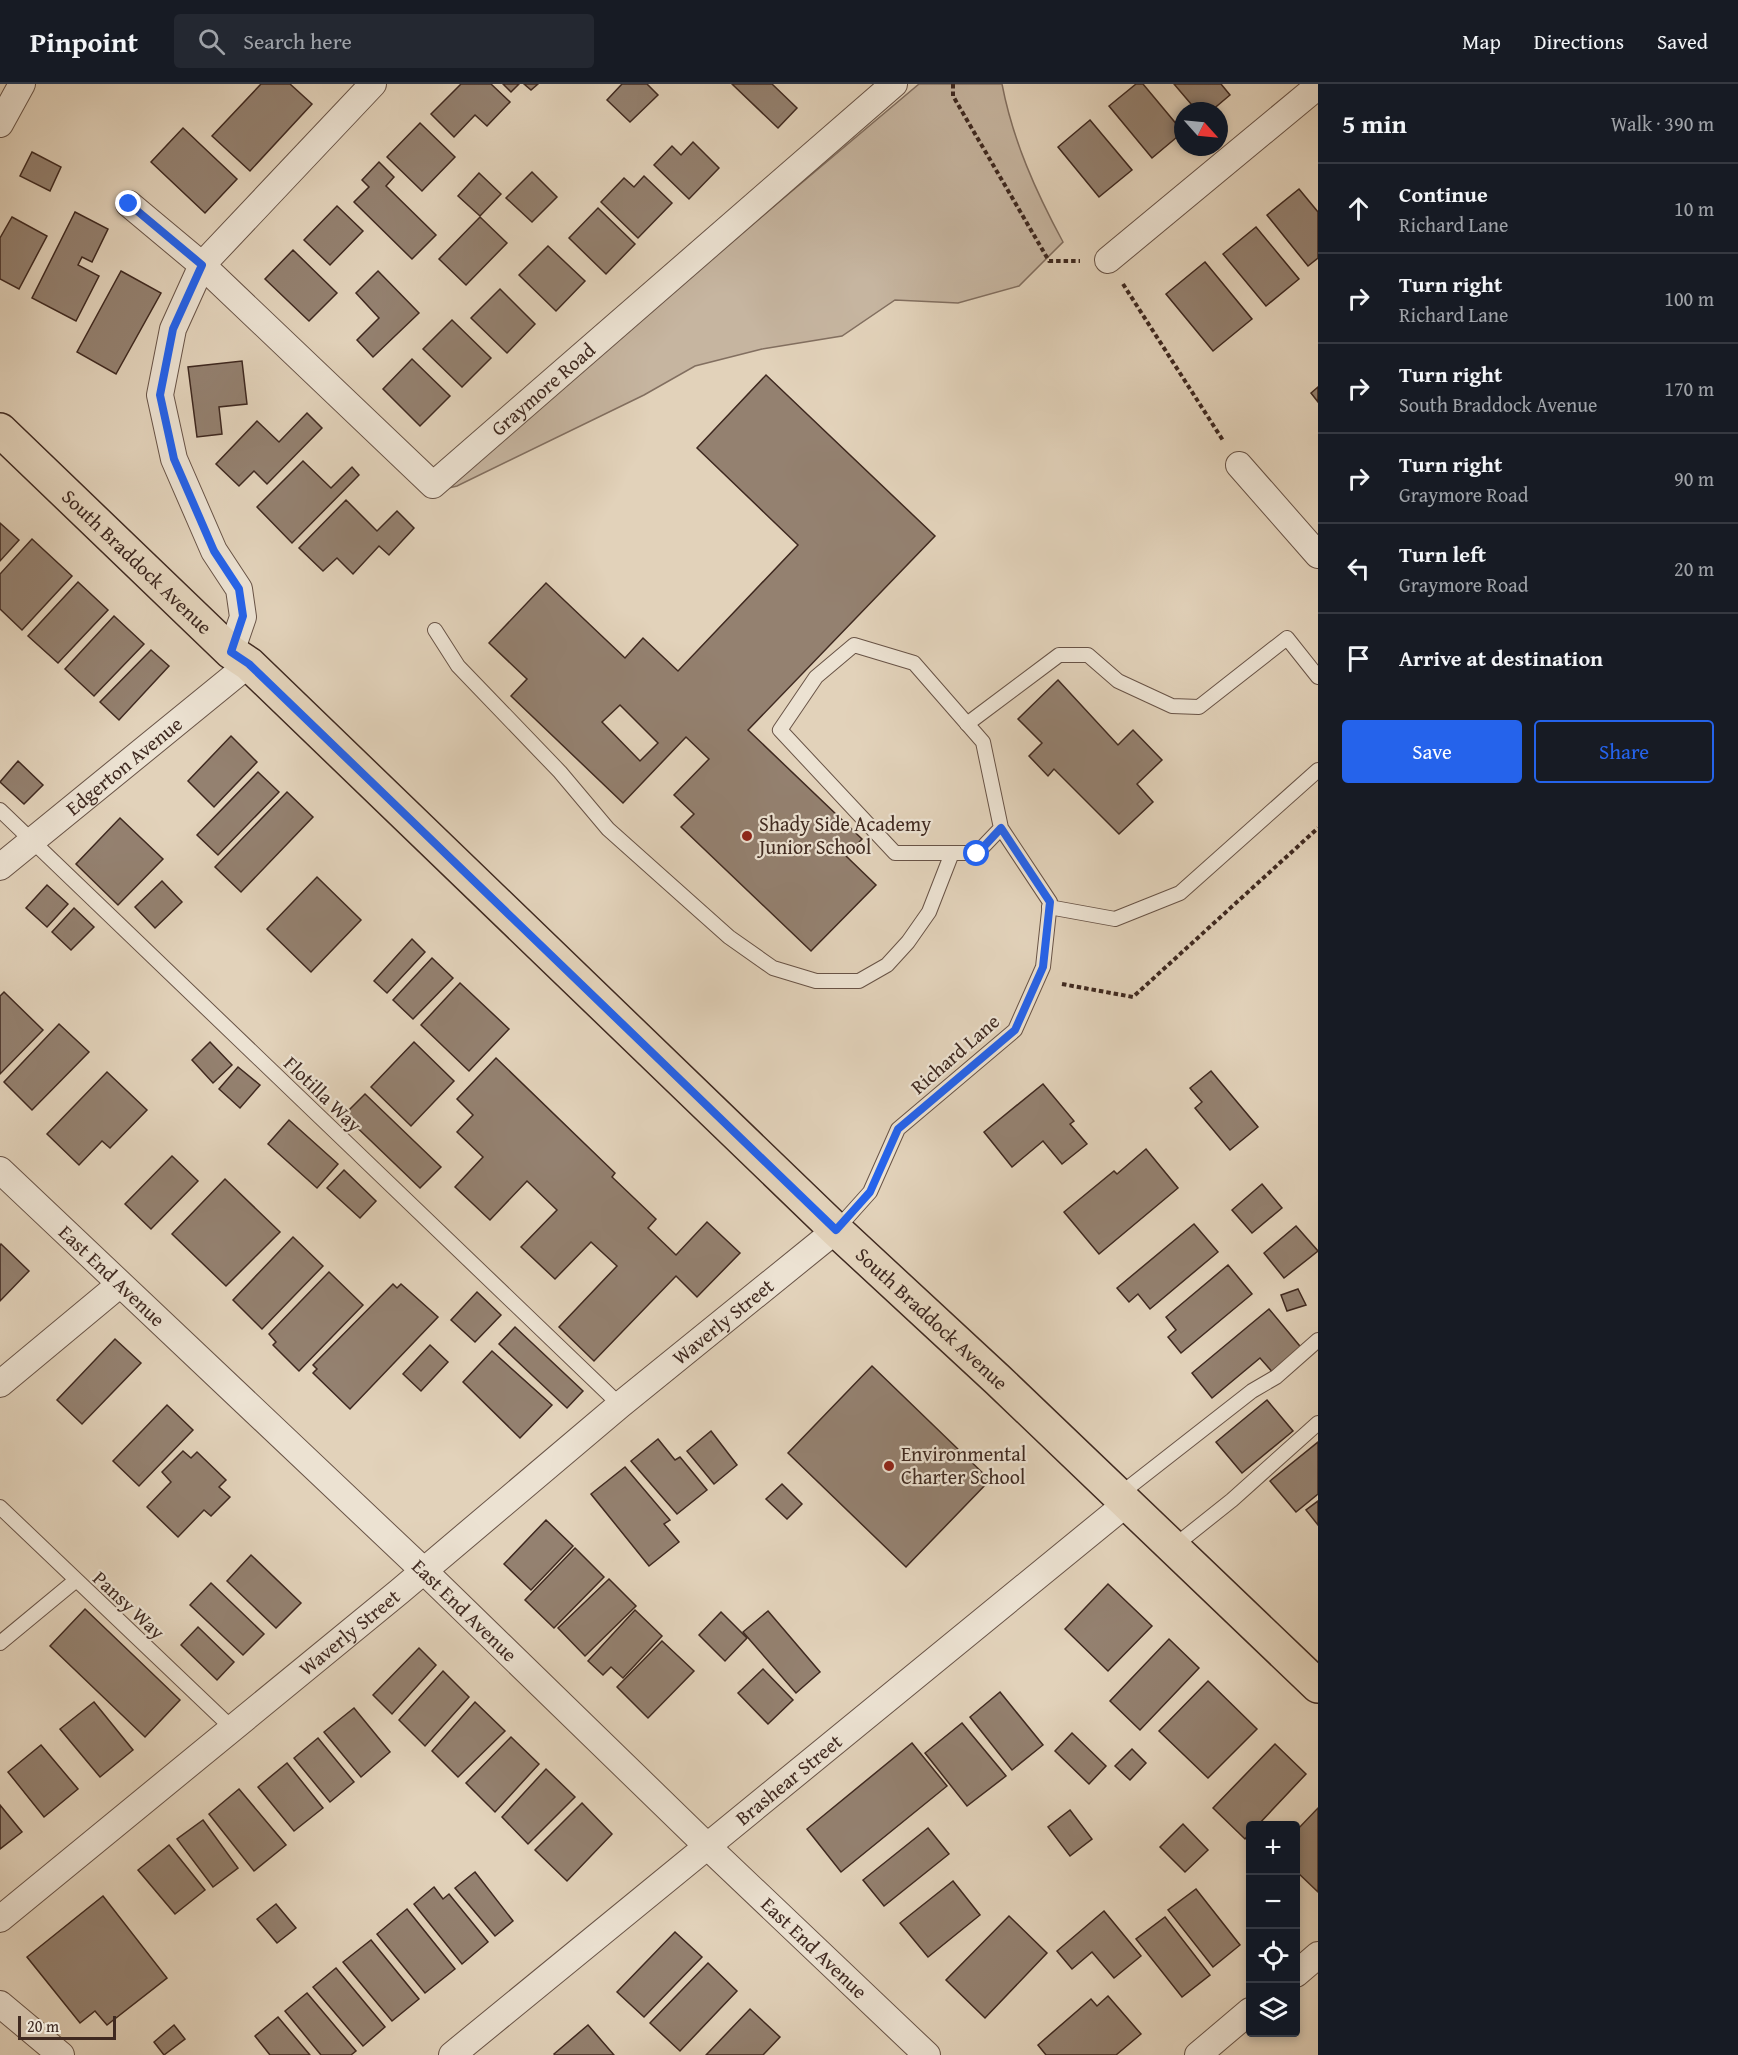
<!DOCTYPE html>
<meta charset="utf-8">
<style>
body{margin:0;font-family:"Gentium Book Plus",serif;background:#242831;color:#f1f3f6}
.controls{position:absolute;right:18px;bottom:18px;display:grid;overflow:hidden;border-radius:6px;box-shadow:0 3px 9px #0003}
.controls button{width:54px;height:54px;display:grid;place-items:center;padding:0;border:0;border-bottom:2px solid #363941;background:#171b24;color:#f1f3f6;font:30px sans-serif}
.compass{position:absolute;left:1174px;top:18px;width:54px;height:54px;border-radius:50%;background:#171b24;box-shadow:0 3px 9px #0003;rotate:117deg}
.scale{position:absolute;left:18px;bottom:15px;width:98px;box-sizing:border-box;padding-left:6px;border:3px solid #3f2920;border-top:0;font-size:16px;line-height:21px;white-space:nowrap;color:#3f2920;-webkit-text-stroke:4px #ece2d2;paint-order:stroke}
.stop{position:absolute;width:18px;height:18px;margin:-14px;border:4px solid #2563eb;border-radius:50%;background:#fff}
.stop.end{background:#2563eb;border-color:#fff;box-shadow:0 2px 6px #0008}
.list{margin:0;padding:0;list-style:none}
h2{display:flex;justify-content:space-between;align-items:center;height:78px;margin:0;padding:0 24px;font-size:26px}
h2 small{font-size:20px;font-weight:400;color:#9ea1a6}
.list li{display:grid;grid-template-columns:39px 1fr auto;gap:18px;align-items:center;box-sizing:border-box;height:90px;padding:0 24px;border-top:2px solid #363941}
.list b{display:block;font-size:22px;white-space:nowrap}
.list p{margin:0;font-size:20px;white-space:nowrap;color:#9ea1a6}
.list em{font-size:20px;font-style:normal;color:#9ea1a6}
.actions{display:flex;gap:12px;padding:18px 24px}
.actions a{flex:1;padding:14px 0;border:2px solid #2563eb;border-radius:6px;text-align:center;font-size:21px;color:#2563eb}
.actions .main{background:#2563eb;color:#fff}
.icon{flex:none;width:33px;height:33px;fill:none;stroke:currentColor;stroke-width:2;stroke-linecap:round;stroke-linejoin:round}
.map{position:relative;flex:none;width:1318px;height:1971px;overflow:hidden}
header{display:flex;align-items:center;gap:36px;box-sizing:border-box;height:84px;padding:0 30px;background:#171b24;border-bottom:2px solid #363941}
header strong{font-size:28px}
nav{display:flex;gap:33px;margin-inline-start:auto;font-size:21px}
.search{width:420px;height:54px;background:#242831;display:flex;align-items:center;gap:15px;box-sizing:border-box;padding:0 21px;border-radius:6px;color:#9ea1a6;font-size:22px}
main{display:flex}
aside{flex:1;background:#171b24}
.map>svg:first-child{display:block}
.green{fill:#c6b5a0;stroke:#826f60;stroke-width:1.5}
.building{fill:#948170;stroke:#3f2920;stroke-width:1.5;fill-rule:evenodd}
.lines{fill:none;stroke-linecap:round;stroke-linejoin:round}
.lane-casing{stroke:#685346;stroke-width:16}
.street-casing{stroke:#685346;stroke-width:28}
.primary-casing{stroke:#3f2920;stroke-width:36}
.path{stroke:#3f2920;stroke-width:4;stroke-dasharray:4.5 3;stroke-linecap:butt}
.lane{stroke:#ece2d2;stroke-width:14}
.street{stroke:#ece2d2;stroke-width:26}
.primary{stroke:#e2d2ba;stroke-width:33}
.route{stroke:#2563eb;stroke-width:8}
.poi-dot{fill:#8f2418;stroke:#ece2d2;stroke-width:2}
.labels{text-anchor:middle;stroke-width:4.5;stroke-linejoin:round;paint-order:stroke}
.street-label{font-size:20px;fill:#3f2920;stroke:#ece2d2}
.poi-label{font-size:20px;fill:#3f2920;stroke:#ece2d2;text-anchor:start}
</style>
<header>
<strong>Pinpoint</strong>
<div class="search"><svg class="icon" aria-label="search" viewBox="0 0 24 24"><circle cx="10" cy="10" r="6"/><path d="M15 15l6 6"/></svg>Search here</div>
<nav><a>Map</a><a>Directions</a><a>Saved</a></nav>
</header>
<main>
<div class="map">
<svg width="1318" height="1971" viewBox="0 0 1318 1971">
<rect width="100%" height="100%" fill="#e2d2ba"/>
<filter id="stains"><feTurbulence type="fractalNoise" baseFrequency=".00333" numOctaves="4"/><feColorMatrix values="0 0 0 0 .2 0 0 0 0 .09 0 0 0 0 .02 0 0 0 .5 -.17"/></filter>
<radialGradient id="worn" r=".72"><stop offset=".6" stop-color="#630" stop-opacity="0"/><stop offset="1" stop-color="#630" stop-opacity=".3"/></radialGradient>
<!-- green -->
<path class="green" d="M919,0H1002C1013,57 1036,108 1063,158L1019,202L958,219L895,216L842,252L762,265L695,282L644,311L457,402L436,407Z"/>
<!-- building -->
<g class="building">
<polygon points="261,0 290,0 312,20 250,87 212,52"/>
<polygon points="461,0 491,0 510,18 487,42 475,31 454,53 431,30"/>
<polygon points="503,0 519,0 511,8"/>
<polygon points="524,0 538,0 531,6"/>
<polygon points="622,0 647,0 658,11 630,38 607,16"/>
<polygon points="732,0 772,0 797,24 778,44"/>
<polygon points="1136,0 1143,0 1183,48 1152,74 1109,22"/>
<polygon points="1174,0 1221,0 1230,11 1211,27 1197,27"/>
<polygon points="1090,36 1132,86 1099,113 1058,63"/>
<polygon points="420,39 455,73 422,107 387,73"/>
<polygon points="183,44 237,95 205,129 151,78"/>
<polygon points="693,58 719,84 689,115 654,81 672,62 681,71"/>
<polygon points="32,68 61,83 50,107 20,92"/>
<polygon points="379,78 394,93 386,102 436,151 412,175 354,118 369,103 362,96"/>
<polygon points="532,88 557,113 532,138 506,114"/>
<polygon points="479,89 501,110 480,132 458,112"/>
<polygon points="644,92 672,119 638,154 601,118 624,94 634,103"/>
<polygon points="1299,105 1318,128 1318,174 1308,182 1267,131"/>
<polygon points="337,122 363,147 330,181 304,156"/>
<polygon points="598,124 635,160 606,190 569,154"/>
<polygon points="75,128 108,145 92,178 82,173 78,181 99,192 76,237 32,214"/>
<polygon points="12,133 47,152 19,205 0,195 0,154"/>
<polygon points="480,133 507,159 466,201 439,175"/>
<polygon points="1256,143 1299,195 1266,222 1223,170"/>
<polygon points="548,162 585,197 556,227 519,191"/>
<polygon points="293,166 337,209 309,237 265,195"/>
<polygon points="1205,178 1252,235 1213,267 1166,210"/>
<polygon points="121,187 161,209 116,290 77,268"/>
<polygon points="378,187 419,229 373,273 357,256 379,234 356,209"/>
<polygon points="500,205 535,240 507,269 471,234"/>
<polygon points="452,236 491,274 462,303 423,265"/>
<polygon points="412,275 450,312 420,342 383,305"/>
<polygon points="242,277 247,320 219,323 222,350 197,353 188,283"/>
<path d="M766,291L935,452L748,646L862,755L846,772L876,801L811,867L681,743L694,730L674,711L709,675L686,653L623,719L511,612L527,595L489,559L546,499L625,574L643,554L678,587L798,461L697,364ZM620,621L658,659L640,677L602,638Z"/>
<polygon points="1318,303 1318,318 1311,309"/>
<polygon points="307,329 322,344 267,400 254,387 239,402 216,380 257,337 279,358"/>
<polygon points="303,377 331,404 352,383 359,391 292,459 257,423"/>
<polygon points="346,416 377,447 397,427 414,444 389,471 379,462 353,490 337,474 323,487 299,464"/>
<polygon points="0,439 19,456 0,477"/>
<polygon points="32,455 72,492 22,546 0,525 0,490"/>
<polygon points="78,498 108,526 58,579 28,552"/>
<polygon points="114,532 144,560 94,612 65,585"/>
<polygon points="151,566 169,582 119,636 100,618"/>
<polygon points="1058,596 1118,661 1133,646 1162,676 1137,700 1153,718 1119,750 1054,685 1048,692 1029,672 1042,659 1018,635"/>
<polygon points="231,652 257,678 214,723 188,697"/>
<polygon points="18,677 43,701 24,720 0,698"/>
<polygon points="258,688 279,708 218,771 197,751"/>
<polygon points="287,708 313,733 241,808 215,783"/>
<polygon points="120,734 163,775 118,821 76,780"/>
<polygon points="317,793 361,836 311,888 267,845"/>
<polygon points="162,797 182,818 155,844 135,823"/>
<polygon points="47,801 68,820 47,843 26,824"/>
<polygon points="74,824 94,843 71,866 52,848"/>
<polygon points="412,855 425,868 387,909 374,897"/>
<polygon points="432,874 453,894 413,935 393,916"/>
<polygon points="460,899 509,945 469,987 421,941"/>
<polygon points="4,908 43,946 0,990 0,912"/>
<polygon points="59,940 89,968 32,1026 4,998"/>
<polygon points="210,958 232,981 213,999 192,976"/>
<polygon points="414,958 454,997 411,1042 371,1003"/>
<polygon points="496,974 615,1089 612,1093 656,1135 648,1144 676,1171 707,1138 740,1169 697,1213 676,1192 594,1277 559,1243 617,1182 591,1158 555,1195 521,1163 557,1126 527,1097 490,1136 455,1103 483,1073 457,1048 473,1031 457,1015"/>
<polygon points="238,983 260,1001 240,1024 219,1005"/>
<polygon points="1211,987 1258,1043 1230,1066 1195,1024 1202,1018 1190,1004"/>
<polygon points="107,988 147,1026 110,1064 102,1057 79,1081 47,1050"/>
<polygon points="1043,1000 1074,1037 1070,1040 1087,1060 1062,1080 1043,1057 1012,1083 984,1048"/>
<polygon points="365,1010 441,1083 420,1104 344,1031"/>
<polygon points="289,1036 338,1080 317,1104 268,1060"/>
<polygon points="1146,1065 1178,1104 1099,1170 1064,1128 1114,1087 1117,1090"/>
<polygon points="172,1072 198,1097 151,1145 125,1120"/>
<polygon points="344,1086 376,1117 360,1134 327,1104"/>
<polygon points="225,1095 280,1148 226,1202 172,1150"/>
<polygon points="1262,1100 1282,1124 1252,1149 1232,1126"/>
<polygon points="1194,1140 1218,1168 1150,1225 1138,1210 1129,1218 1117,1204"/>
<polygon points="1296,1142 1318,1167 1284,1194 1264,1169"/>
<polygon points="293,1153 323,1182 262,1245 233,1216"/>
<polygon points="1,1160 29,1187 0,1217 0,1162"/>
<polygon points="1228,1181 1252,1210 1181,1269 1168,1253 1176,1246 1166,1233"/>
<polygon points="329,1188 363,1221 299,1287 273,1261 276,1258 269,1250"/>
<polygon points="393,1200 397,1204 401,1200 438,1233 350,1325 313,1289 317,1285 313,1281"/>
<polygon points="1298,1205 1306,1221 1287,1227 1281,1211"/>
<polygon points="477,1208 501,1231 475,1258 451,1236"/>
<polygon points="1269,1225 1304,1267 1275,1291 1260,1274 1212,1314 1192,1289"/>
<polygon points="515,1243 583,1307 567,1324 499,1260"/>
<polygon points="115,1255 141,1279 82,1340 57,1316"/>
<polygon points="430,1261 448,1278 421,1307 403,1290"/>
<polygon points="492,1267 552,1321 520,1354 463,1298"/>
<polygon points="872,1282 990,1396 906,1483 788,1369"/>
<polygon points="1267,1316 1293,1347 1242,1389 1216,1358"/>
<polygon points="167,1321 193,1346 139,1402 113,1377"/>
<polygon points="711,1347 737,1381 714,1400 687,1367"/>
<polygon points="658,1355 675,1376 680,1373 707,1406 677,1430 631,1377"/>
<polygon points="1318,1358 1318,1410 1296,1428 1270,1397"/>
<polygon points="183,1367 191,1374 197,1368 226,1396 219,1403 230,1413 211,1432 204,1426 178,1453 147,1423 171,1398 162,1388"/>
<polygon points="625,1383 670,1436 664,1440 679,1458 649,1482 591,1410"/>
<polygon points="782,1400 802,1420 787,1435 766,1415"/>
<polygon points="1318,1417 1318,1441 1306,1426"/>
<polygon points="546,1436 573,1462 531,1506 504,1480"/>
<polygon points="575,1464 604,1493 554,1544 525,1516"/>
<polygon points="251,1471 301,1519 276,1544 227,1497"/>
<polygon points="609,1495 636,1522 585,1572 558,1544"/>
<polygon points="211,1499 264,1550 243,1571 190,1521"/>
<polygon points="1108,1500 1152,1542 1108,1587 1065,1545"/>
<polygon points="85,1525 180,1616 145,1653 50,1562"/>
<polygon points="635,1526 662,1552 623,1594 611,1583 603,1591 588,1577"/>
<polygon points="768,1527 820,1588 796,1609 743,1548"/>
<polygon points="721,1528 747,1554 725,1577 699,1551"/>
<polygon points="198,1543 234,1578 217,1596 181,1561"/>
<polygon points="1169,1555 1199,1584 1140,1646 1110,1617"/>
<polygon points="662,1557 694,1587 648,1634 617,1603"/>
<polygon points="419,1564 436,1581 392,1630 373,1611"/>
<polygon points="763,1585 793,1616 768,1640 738,1609"/>
<polygon points="443,1587 469,1613 425,1662 399,1636"/>
<polygon points="1208,1597 1257,1645 1208,1694 1159,1647"/>
<polygon points="1000,1608 1043,1661 1012,1686 970,1633"/>
<polygon points="94,1618 133,1666 100,1693 60,1645"/>
<polygon points="475,1618 505,1647 458,1693 432,1667"/>
<polygon points="354,1624 390,1668 361,1693 324,1648"/>
<polygon points="962,1639 1006,1692 967,1722 925,1669"/>
<polygon points="1072,1649 1106,1682 1089,1700 1055,1667"/>
<polygon points="511,1653 539,1680 495,1728 466,1699"/>
<polygon points="318,1654 354,1698 330,1718 294,1674"/>
<polygon points="912,1659 947,1702 841,1788 807,1745"/>
<polygon points="1275,1660 1306,1690 1257,1742 1250,1742 1250,1749 1245,1755 1213,1724"/>
<polygon points="41,1661 78,1705 44,1733 8,1688"/>
<polygon points="1132,1665 1146,1679 1130,1696 1115,1682"/>
<polygon points="287,1679 323,1724 294,1747 258,1703"/>
<polygon points="546,1685 575,1713 528,1760 502,1733"/>
<polygon points="239,1705 286,1761 254,1787 209,1730"/>
<polygon points="582,1719 612,1750 567,1797 535,1766"/>
<polygon points="0,1721 22,1748 0,1765"/>
<polygon points="1318,1724 1318,1808 1296,1787 1296,1747"/>
<polygon points="1070,1726 1092,1755 1070,1772 1048,1743"/>
<polygon points="203,1736 238,1784 213,1803 177,1755"/>
<polygon points="1183,1740 1208,1766 1185,1788 1160,1763"/>
<polygon points="928,1744 949,1770 884,1822 863,1796"/>
<polygon points="169,1761 205,1806 175,1830 138,1786"/>
<polygon points="475,1788 513,1837 495,1852 455,1804"/>
<polygon points="953,1797 980,1831 928,1873 900,1839"/>
<polygon points="434,1803 443,1815 449,1810 488,1858 462,1880 414,1820"/>
<polygon points="1196,1805 1240,1861 1213,1883 1168,1826"/>
<polygon points="103,1812 167,1894 107,1941 95,1927 80,1939 27,1873"/>
<polygon points="276,1820 296,1844 277,1859 257,1835"/>
<polygon points="407,1825 455,1885 425,1909 377,1850"/>
<polygon points="1104,1827 1141,1872 1114,1894 1092,1868 1072,1885 1057,1867"/>
<polygon points="1009,1832 1047,1869 985,1934 946,1896"/>
<polygon points="1165,1833 1210,1891 1182,1913 1136,1855"/>
<polygon points="675,1848 702,1873 644,1933 617,1908"/>
<polygon points="371,1856 419,1915 392,1937 343,1878"/>
<polygon points="708,1879 737,1907 680,1967 650,1939"/>
<polygon points="336,1884 385,1943 363,1962 313,1903"/>
<polygon points="307,1909 356,1967 351,1971 321,1971 285,1927"/>
<polygon points="1108,1912 1141,1950 1116,1971 1046,1971 1038,1961 1091,1915 1097,1922"/>
<polygon points="750,1925 780,1953 763,1971 706,1971"/>
<polygon points="278,1933 310,1971 270,1971 255,1952"/>
<polygon points="174,1941 185,1955 164,1971 154,1958"/>
<polygon points="588,1941 614,1971 555,1971 554,1970"/>
</g>
<g class="lines">
<!-- lane casing -->
<g class="lane-casing">
<g id="lane">
<polyline points="435,546 458,582 560,688 608,745 729,853 773,884 816,897 859,897 887,881 908,858 929,828 952,769"/>
<polyline points="967,640 1059,571 1088,571 1118,597 1172,622 1199,623 1287,554 1318,593"/>
<polyline points="0,726 620,1321"/>
<polyline points="1049,823 1115,835 1180,809 1318,686"/>
<polyline points="836,1146 870,1108 898,1045 1015,946 1043,883 1050,818 1001,744 983,658 914,579 854,561 816,593 780,646 895,769 977,769 1001,744"/>
<polyline points="1119,1411 1252,1307 1276,1293 1318,1256"/>
<polyline points="0,1423 233,1645"/>
<polyline points="1173,1463 1232,1416 1318,1339"/>
<polyline points="0,1559 75,1497"/>
</g>
</g>
<!-- street casing -->
<g class="street-casing">
<g id="street">
<polyline points="0,40 22,0"/>
<path id="s1" d="M129,120L202,181L433,401L894,0"/>
<polyline points="1108,176 1318,2"/>
<polyline points="1239,381 1318,471"/>
<polyline points="231,568 243,533 239,505 214,467 174,375 160,311 173,245 202,181 373,0"/>
<path id="s2" d="M0,783L249,580"/>
<path id="s3" d="M0,1086L424,1487L708,1763L927,1971"/>
<polyline points="0,1300 119,1201"/>
<path id="s4" d="M0,1835L400,1507L620,1321L836,1146"/>
<polyline points="1296,1890 1318,1871"/>
<polyline points="0,1920 61,1971"/>
<path id="s5" d="M452,1971L1127,1419"/>
<polyline points="1198,1971 1250,1927"/>
</g>
</g>
<!-- primary casing -->
<g class="primary-casing">
<g id="primary">
<path id="s6" d="M0,346L231,568L249,580L836,1146L998,1296L1318,1602"/>
</g>
</g>
<!-- path -->
<g class="path">
<polyline points="953,0 953,12 1049,177 1080,177"/>
<polyline points="1123,200 1224,358"/>
<polyline points="1062,900 1133,913 1318,744"/>
</g>
<!-- lane -->
<use href="#lane" class="lane"/>
<!-- street -->
<use href="#street" class="street"/>
<!-- primary -->
<use href="#primary" class="primary"/>
</g>
<g class="lines">
<!-- route -->
<polyline class="route" points="129,120 202,181 173,245 160,311 174,375 214,467 239,505 243,532 231,568 249,580 836,1146 870,1108 898,1045 1015,946 1043,883 1050,818 1001,744 977,770"/>
</g>
<!-- markers -->
<g class="poi-dot">
<circle cx="747" cy="752" r="6"/>
<circle cx="889" cy="1382" r="6"/>
</g>
<g class="labels">
<!-- street labels -->
<g class="street-label">
<text dy="7" stroke="none"><textPath href="#s1" startOffset="560">Graymore Road</textPath></text>
<text dy="7" stroke="none"><textPath href="#s6" startOffset="190">South Braddock Avenue</textPath></text>
<text dy="7" stroke="none"><textPath href="#s2" startOffset="160">Edgerton Avenue</textPath></text>
<text transform="translate(955 970) rotate(-41)" y="7">Richard Lane</text>
<text transform="translate(323 1010) rotate(44)" y="7">Flotilla Way</text>
<text dy="7" stroke="none"><textPath href="#s3" startOffset="154">East End Avenue</textPath></text>
<text dy="7" stroke="none"><textPath href="#s6" startOffset="1288">South Braddock Avenue</textPath></text>
<text dy="7" stroke="none"><textPath href="#s4" startOffset="938">Waverly Street</textPath></text>
<text transform="translate(129 1521) rotate(43)" y="7">Pansy Way</text>
<text dy="7" stroke="none"><textPath href="#s3" startOffset="640">East End Avenue</textPath></text>
<text dy="7" stroke="none"><textPath href="#s4" startOffset="452">Waverly Street</textPath></text>
<text dy="7" stroke="none"><textPath href="#s5" startOffset="435">Brashear Street</textPath></text>
<text dy="7" stroke="none"><textPath href="#s3" startOffset="1126">East End Avenue</textPath></text>
</g>
<!-- poi labels -->
<g class="poi-label">
<text x="759" y="747">Shady Side Academy<tspan x="759" dy="23">Junior School</tspan></text>
<text x="901" y="1377">Environmental<tspan x="901" dy="23">Charter School</tspan></text>
</g>
</g>
<rect width="100%" height="100%" filter="url(#stains)"/>
<rect width="100%" height="100%" fill="url(#worn)"/>
</svg>
<div class="controls">
<button>+</button>
<button>−</button>
<button><svg class="icon" aria-label="locate" viewBox="0 0 24 24"><circle cx="12" cy="12" r="6"/><path d="M12 2v4M12 18v4M2 12h4M18 12h4"/></svg></button>
<button><svg class="icon" aria-label="layers" viewBox="0 0 24 24"><path d="M12 4l9 5-9 5-9-5zM3 14l9 5 9-5"/></svg></button>
</div>
<svg class="compass" viewBox="-18 -18 36 36"><path d="M0-13l5 13h-10z" fill="#e53935"/><path d="M0 13l5-13h-10z" fill="#9ea1a6"/></svg>
<div class="scale">20 m</div>
<div class="stop" style="left:977px;top:770px"></div>
<div class="stop end" style="left:129px;top:120px"></div>
</div>
<aside>
<h2>5 min<small>Walk · 390 m</small></h2>
<ul class="list">
<li><svg class="icon" aria-label="ahead" viewBox="0 0 24 24"><path d="M12 20V5M6 11l6-6 6 6"/></svg><div><b>Continue</b><p>Richard Lane</p></div><em>10 m</em></li>
<li><svg class="icon" aria-label="right" viewBox="0 0 24 24"><path d="M7 20v-9h11M14 6l5 5-5 5"/></svg><div><b>Turn right</b><p>Richard Lane</p></div><em>100 m</em></li>
<li><svg class="icon" aria-label="right" viewBox="0 0 24 24"><path d="M7 20v-9h11M14 6l5 5-5 5"/></svg><div><b>Turn right</b><p>South Braddock Avenue</p></div><em>170 m</em></li>
<li><svg class="icon" aria-label="right" viewBox="0 0 24 24"><path d="M7 20v-9h11M14 6l5 5-5 5"/></svg><div><b>Turn right</b><p>Graymore Road</p></div><em>90 m</em></li>
<li><svg class="icon" aria-label="left" viewBox="0 0 24 24"><path d="M17 20v-9H6M10 6l-5 5 5 5"/></svg><div><b>Turn left</b><p>Graymore Road</p></div><em>20 m</em></li>
<li><svg class="icon" aria-label="arrive" viewBox="0 0 24 24"><path d="M6 21V4h12l-3 4 3 4H6"/></svg><div><b>Arrive at destination</b></div></li>
</ul>
<div class="actions"><a class="main">Save</a><a>Share</a></div>
</aside>
</main>
